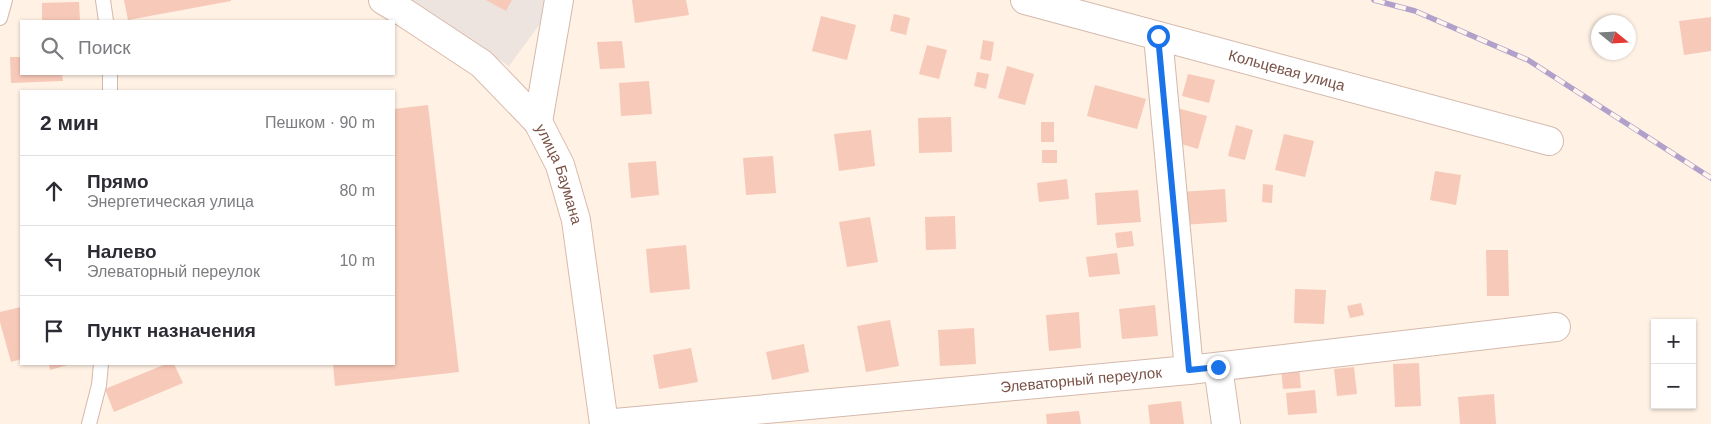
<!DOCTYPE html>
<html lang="ru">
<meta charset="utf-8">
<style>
body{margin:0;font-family:Arial,sans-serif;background:#f2f2f3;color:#2b2b33}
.controls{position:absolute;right:15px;bottom:15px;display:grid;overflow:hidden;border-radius:0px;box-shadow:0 1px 4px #0004}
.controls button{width:45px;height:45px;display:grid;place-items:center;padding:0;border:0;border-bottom:1px solid #e1e1e2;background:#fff;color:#2b2b33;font:25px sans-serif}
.compass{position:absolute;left:1591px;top:15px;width:45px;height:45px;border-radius:50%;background:#fff;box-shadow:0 1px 4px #0004;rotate:108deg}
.stop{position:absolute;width:15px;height:15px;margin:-11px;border:4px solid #1a73e8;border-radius:50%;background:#fff}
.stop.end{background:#1a73e8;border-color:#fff;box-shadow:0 1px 5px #0008}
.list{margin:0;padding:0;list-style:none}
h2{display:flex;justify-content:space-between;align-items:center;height:65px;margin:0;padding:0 20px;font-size:21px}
h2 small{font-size:16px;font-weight:400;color:#7c7c81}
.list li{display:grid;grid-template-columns:32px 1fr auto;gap:15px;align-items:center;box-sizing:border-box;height:70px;padding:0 20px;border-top:1px solid #e1e1e2}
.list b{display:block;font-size:19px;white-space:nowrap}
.list p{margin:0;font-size:16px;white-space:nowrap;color:#7c7c81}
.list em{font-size:16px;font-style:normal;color:#7c7c81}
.icon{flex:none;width:28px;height:28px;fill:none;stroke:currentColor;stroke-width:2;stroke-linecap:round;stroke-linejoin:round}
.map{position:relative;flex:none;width:1711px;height:424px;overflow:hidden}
.search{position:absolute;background:#fff;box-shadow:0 1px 4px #0004;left:20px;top:20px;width:375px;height:55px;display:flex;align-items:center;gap:12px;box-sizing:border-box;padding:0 18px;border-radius:0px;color:#7c7c81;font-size:19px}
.panel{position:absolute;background:#fff;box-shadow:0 1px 4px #0004;left:20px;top:90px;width:375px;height:275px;border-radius:0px}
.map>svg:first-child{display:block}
.industrial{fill:#eee4df}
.building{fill:#f7c9b9}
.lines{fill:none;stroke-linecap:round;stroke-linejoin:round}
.service-casing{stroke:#d4b9ac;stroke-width:16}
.minor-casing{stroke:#d4b9ac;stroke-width:30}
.secondary-casing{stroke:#dab9ab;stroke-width:30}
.service{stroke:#fff;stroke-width:14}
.minor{stroke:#fff;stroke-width:28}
.secondary{stroke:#fff;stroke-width:28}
.rail-casing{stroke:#b1a1ca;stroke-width:5.5}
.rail{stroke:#fff5ed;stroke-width:4;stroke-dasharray:11;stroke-linecap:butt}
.route{stroke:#1a73e8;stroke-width:6}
.labels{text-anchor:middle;stroke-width:4.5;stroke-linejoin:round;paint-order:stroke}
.street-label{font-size:15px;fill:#7a5247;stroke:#fff5ed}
</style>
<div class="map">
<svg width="1711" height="424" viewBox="0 0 1711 424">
<rect width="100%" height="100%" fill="#fff1e4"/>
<!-- industrial -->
<polygon class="industrial" points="405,0 549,0 545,17 509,66"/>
<!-- building -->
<g class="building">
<polygon points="124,0 231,0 231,1 128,20"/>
<polygon points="486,0 512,0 506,11"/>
<polygon points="632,0 686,0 689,15 635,23"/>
<polygon points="79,2 80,21 42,21 42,3"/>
<polygon points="894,14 910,18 906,35 890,31"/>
<polygon points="821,16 856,25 847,60 812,51"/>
<polygon points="1711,17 1711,51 1684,55 1679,21"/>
<polygon points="983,40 994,42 991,61 980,59"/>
<polygon points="622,41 625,68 600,69 597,42"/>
<polygon points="927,45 947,50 939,79 919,74"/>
<polygon points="10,57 21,57 21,74 62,74 63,81 11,83"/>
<polygon points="1007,66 1034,74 1025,105 998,98"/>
<polygon points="977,72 989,74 986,89 974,86"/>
<polygon points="1188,74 1215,80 1209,103 1182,96"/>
<polygon points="649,81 652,114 621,116 619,83"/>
<polygon points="1095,85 1146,99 1137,129 1087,116"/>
<polygon points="428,105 459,372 335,386 333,364 394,364 394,109"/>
<polygon points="1177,108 1207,116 1198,149 1168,140"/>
<polygon points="951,117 952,152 919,153 918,118"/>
<rect x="1041" y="122" width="13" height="20"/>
<polygon points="1236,125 1253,130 1245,160 1228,156"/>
<polygon points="871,130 875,166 839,171 834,134"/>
<polygon points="1284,134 1314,141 1305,177 1275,170"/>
<rect x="1042" y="150" width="15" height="13"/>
<polygon points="773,156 776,193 746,195 743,158"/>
<polygon points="656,161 659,195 631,198 628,163"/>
<polygon points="1435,171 1461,175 1456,205 1430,200"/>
<polygon points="1067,179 1069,199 1039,202 1037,183"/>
<polygon points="1263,184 1273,185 1272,203 1262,202"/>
<polygon points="1225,189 1227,222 1182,225 1180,192"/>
<polygon points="1138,190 1141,222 1097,225 1095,193"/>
<polygon points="955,216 956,249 926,250 925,217"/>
<polygon points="870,217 878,262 847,267 839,222"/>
<polygon points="1132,231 1134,246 1117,248 1115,233"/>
<polygon points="686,245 690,289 650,293 646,249"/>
<polygon points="1486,250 1508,250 1509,296 1487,296"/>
<polygon points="1117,253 1120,274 1089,277 1086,257"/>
<polygon points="1295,289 1326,290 1324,324 1294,323"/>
<polygon points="1361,303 1364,315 1350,318 1347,306"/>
<polygon points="1155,305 1158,336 1122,339 1119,309"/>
<polygon points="21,307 21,359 11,362 0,322 0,312"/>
<polygon points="1079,312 1081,348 1049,351 1046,315"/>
<polygon points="890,320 899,366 866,372 857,326"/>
<polygon points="974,328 976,364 940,366 938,330"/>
<polygon points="804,344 809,372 772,380 766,352"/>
<polygon points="691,348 698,382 659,389 653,355"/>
<polygon points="1419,363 1421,406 1395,407 1393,364"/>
<polygon points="49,364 71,364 50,370"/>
<polygon points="166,364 174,364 183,383 114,412 105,389"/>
<polygon points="1299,366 1301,388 1283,389 1281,368"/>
<polygon points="1354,367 1357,394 1337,396 1334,369"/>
<polygon points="1315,390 1317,413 1288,415 1286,393"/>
<polygon points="1494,394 1496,424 1460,424 1458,397"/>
<polygon points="1181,401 1184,424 1150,424 1148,405"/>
<polygon points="1079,411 1081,424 1047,424 1046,414"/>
</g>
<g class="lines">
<!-- service casing -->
<g class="service-casing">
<g id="service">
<polyline points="103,0 106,21"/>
<polyline points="0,18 5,0"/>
<polyline points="110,91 110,74"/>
<polyline points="89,424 99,385 101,364"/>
</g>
</g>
<!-- minor casing -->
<g class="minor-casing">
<g id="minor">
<path id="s1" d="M1025,0L1549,141"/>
<polyline points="1158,36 1189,370"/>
<polyline points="538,122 559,0"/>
<polyline points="1218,367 1226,424"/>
<path id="s2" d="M604,424L1189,370L1556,327"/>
</g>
</g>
<!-- secondary casing -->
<g class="secondary-casing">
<g id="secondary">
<path id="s3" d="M383,0L405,13L482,64L538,122L560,165L576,220L604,424"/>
</g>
</g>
<!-- service -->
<use href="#service" class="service"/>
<!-- minor -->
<use href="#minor" class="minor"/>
<!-- secondary -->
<use href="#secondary" class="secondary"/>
<!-- rail casing -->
<g class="rail-casing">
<polyline id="rail" points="1374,0 1415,11 1528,60 1711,178"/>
</g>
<!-- rail -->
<use href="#rail" class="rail"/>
</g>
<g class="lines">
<!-- route -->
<polyline class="route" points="1158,36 1189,370 1218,367"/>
</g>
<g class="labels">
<!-- street labels -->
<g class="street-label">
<text dy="5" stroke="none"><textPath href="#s1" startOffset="271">Кольцевая улица</textPath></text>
<text dy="5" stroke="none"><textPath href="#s3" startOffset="255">улица Баумана</textPath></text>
<text dy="5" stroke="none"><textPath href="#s2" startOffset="479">Элеваторный переулок</textPath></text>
</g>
</g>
</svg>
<div class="controls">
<button>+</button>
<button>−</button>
</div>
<svg class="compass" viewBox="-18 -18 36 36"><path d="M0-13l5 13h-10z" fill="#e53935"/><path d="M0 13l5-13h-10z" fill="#7c7c81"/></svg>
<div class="stop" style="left:1158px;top:36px"></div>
<div class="stop end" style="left:1218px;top:367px"></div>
<div class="search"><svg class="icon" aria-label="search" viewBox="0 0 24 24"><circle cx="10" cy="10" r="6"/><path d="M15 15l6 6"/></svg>Поиск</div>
<section class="panel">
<h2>2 мин<small>Пешком · 90 m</small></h2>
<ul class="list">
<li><svg class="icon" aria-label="ahead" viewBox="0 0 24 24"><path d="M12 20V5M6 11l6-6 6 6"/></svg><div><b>Прямо</b><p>Энергетическая улица</p></div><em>80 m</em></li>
<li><svg class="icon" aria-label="left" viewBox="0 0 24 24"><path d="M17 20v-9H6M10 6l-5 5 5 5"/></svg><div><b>Налево</b><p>Элеваторный переулок</p></div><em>10 m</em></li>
<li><svg class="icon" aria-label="arrive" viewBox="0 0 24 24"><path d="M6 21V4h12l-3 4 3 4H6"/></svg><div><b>Пункт назначения</b></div></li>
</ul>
</section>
</div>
